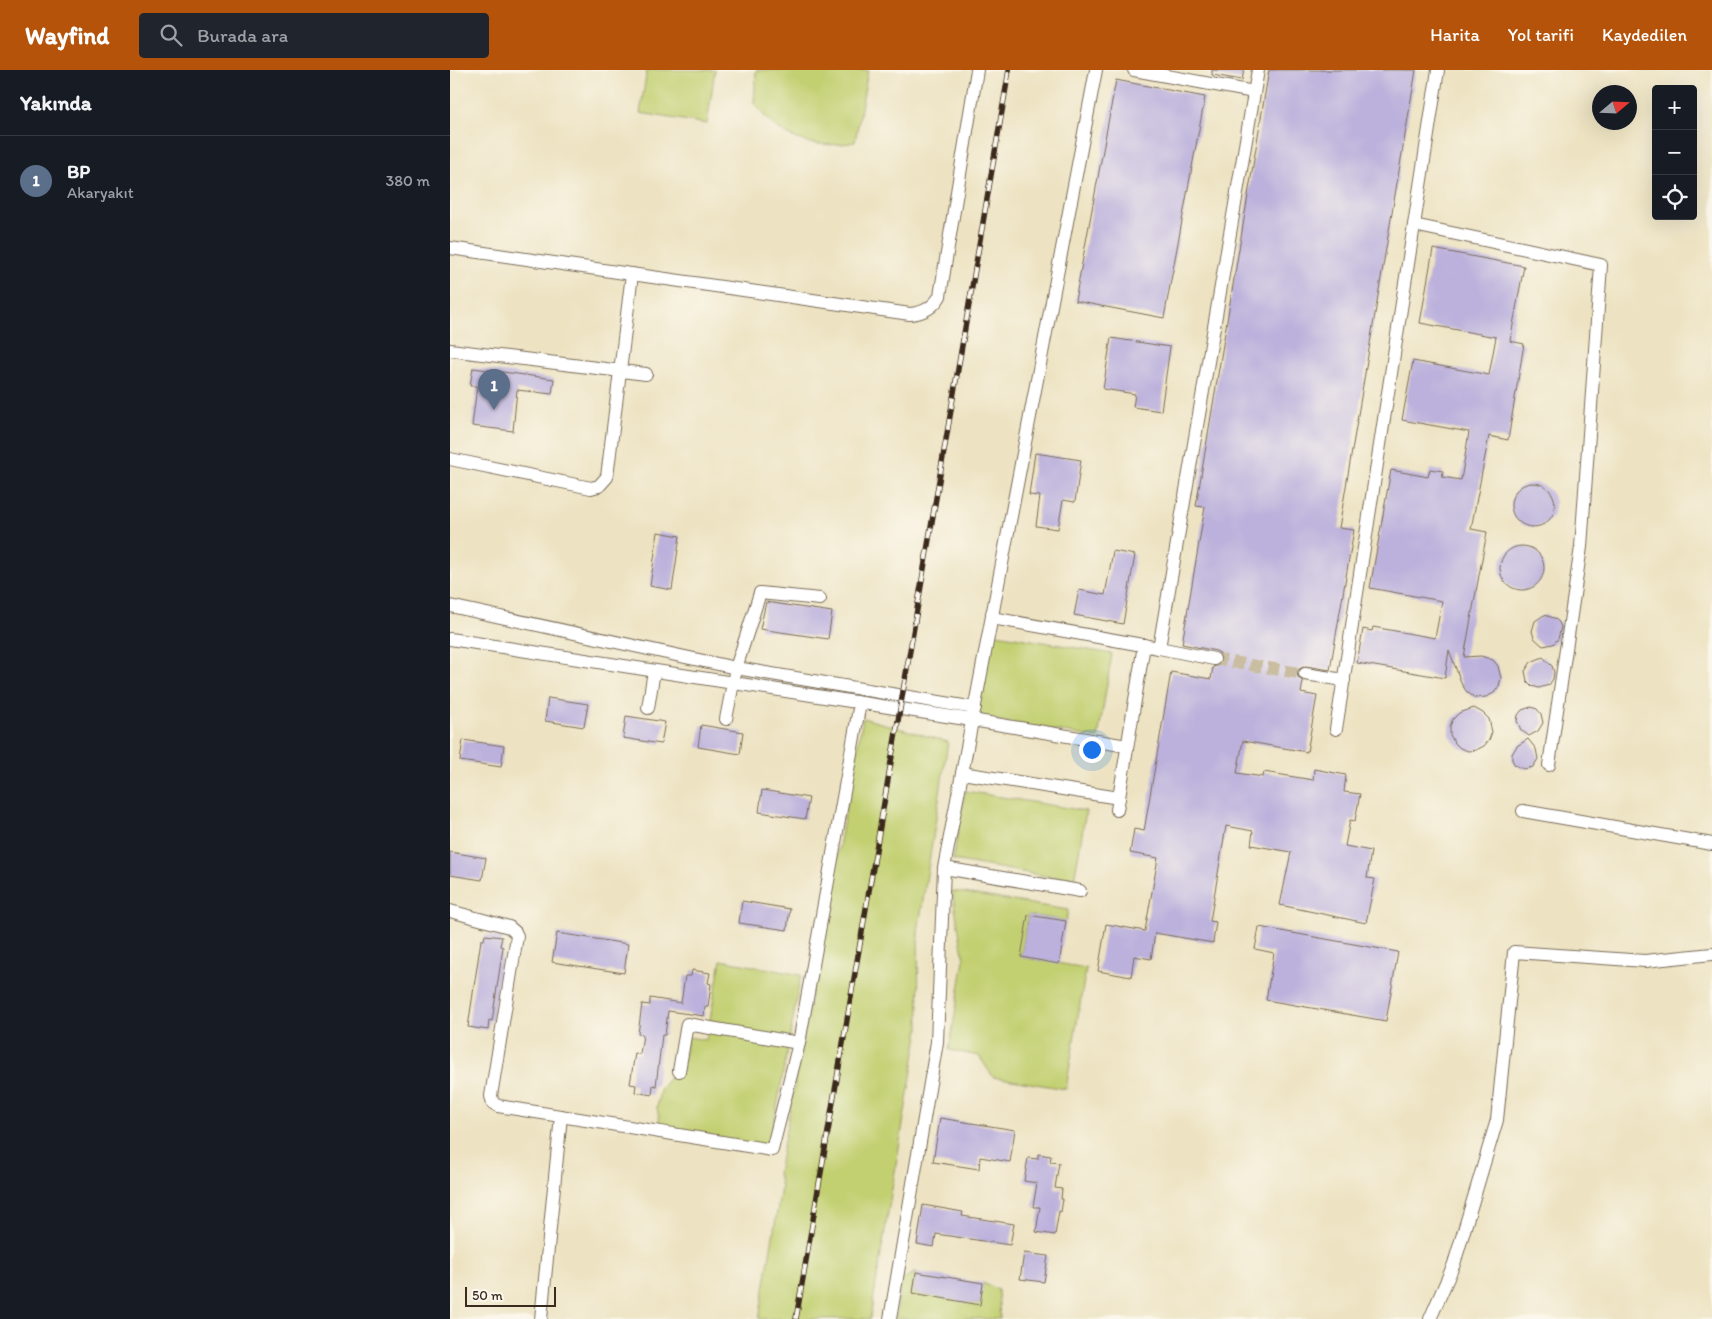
<!DOCTYPE html>
<html lang="tr">
<meta charset="utf-8">
<style>
body{margin:0;font-family:Itim,sans-serif;background:#20242c;color:#f1f3f6}
.controls{position:absolute;right:15px;top:15px;display:grid;overflow:hidden;border-radius:5px;box-shadow:0 5px 20px #0002}
.controls button{width:45px;height:45px;display:grid;place-items:center;padding:0;border:0;border-bottom:1px solid #363941;background:#171b24;color:#f1f3f6;font:25px sans-serif}
.compass{position:absolute;left:1142px;top:15px;width:45px;height:45px;border-radius:50%;background:#171b24;box-shadow:0 5px 20px #0002;rotate:71deg}
.scale{position:absolute;left:15px;bottom:12px;width:91px;box-sizing:border-box;padding-left:5px;border:2px solid #3b2a1e;border-top:0;font-size:14px;line-height:18px;white-space:nowrap;color:#3b2a1e;-webkit-text-stroke:4px #fbf7ec;paint-order:stroke}
.you{position:absolute;left:641px;top:679px;width:18px;height:18px;margin:-12px;border:4px solid #fff;border-radius:50%;background:#1a73e8;box-shadow:0 0 0 8px #1a73e833}
.badge{display:grid;place-items:center;width:32px;height:32px;border-radius:50%;background:#b45309;color:#fff;font-size:16px;font-weight:700}
.pin{position:absolute;translate:-50% -41px;filter:drop-shadow(0 1px 2px #0008)}
.pin::after{content:'';position:absolute;top:26px;width:18px;height:15px;background:inherit;clip-path:polygon(0 0,100% 0,50% 100%)}
.list{margin:0;padding:0;list-style:none}
h2{display:flex;justify-content:space-between;align-items:center;height:65px;margin:0;padding:0 20px;font-size:21px}
h2 small{font-size:16px;font-weight:400;color:#9ea1a6}
.list li{display:grid;grid-template-columns:32px 1fr auto;gap:15px;align-items:center;box-sizing:border-box;height:90px;padding:0 20px;border-top:1px solid #363941}
.list b{display:block;font-size:19px;white-space:nowrap}
.list p{margin:0;font-size:16px;white-space:nowrap;color:#9ea1a6}
.list em{font-size:16px;font-style:normal;color:#9ea1a6}
.icon{flex:none;width:28px;height:28px;fill:none;stroke:currentColor;stroke-width:2;stroke-linecap:round;stroke-linejoin:round}
.map{position:relative;flex:none;width:1262px;height:1249px;overflow:hidden}
header{display:flex;align-items:center;gap:30px;box-sizing:border-box;height:70px;padding:0 25px;background:#b45309;color:#fff}
header strong{font-size:24px}
nav{display:flex;gap:28px;margin-inline-start:auto;font-size:18px}
.search{width:350px;height:45px;background:#20242c;display:flex;align-items:center;gap:12px;box-sizing:border-box;padding:0 18px;border-radius:5px;color:#9ea1a6;font-size:19px}
main{display:flex}
aside{flex:1;background:#171b24}
.map>svg:first-child{display:block}
.green{fill:#c3d072;stroke:#7f7d48}
.building{fill:#bcb1dc}
.lines{fill:none;stroke-linecap:round;stroke-linejoin:round}
.minor-tunnel{stroke:#c9bea1;stroke-width:12;stroke-dasharray:12 6;stroke-linecap:butt}
.minor-casing{stroke:#796b57;stroke-width:14}
.minor{stroke:#fff;stroke-width:12}
.rail-casing{stroke:#3b2a1e;stroke-width:5.5}
.rail{stroke:#fbf7ec;stroke-width:4;stroke-dasharray:11;stroke-linecap:butt}
</style>
<header>
<strong>Wayfind</strong>
<div class="search"><svg class="icon" aria-label="search" viewBox="0 0 24 24"><circle cx="10" cy="10" r="6"/><path d="M15 15l6 6"/></svg>Burada ara</div>
<nav><a>Harita</a><a>Yol tarifi</a><a>Kaydedilen</a></nav>
</header>
<main>
<aside>
<h2>Yakında<small></small></h2>
<ul class="list">
<li><span class="badge" style="background:#5c6f8a">1</span><div><b>BP</b><p>Akaryakıt</p></div><em>380 m</em></li>
</ul>
</aside>
<div class="map">
<svg width="1262" height="1249" viewBox="0 0 1262 1249">
<rect width="100%" height="100%" fill="#fbf7ec"/>
<filter id="ink" filterUnits="userSpaceOnUse"><feTurbulence type="fractalNoise" baseFrequency=".02" numOctaves="2"/><feDisplacementMap in="SourceGraphic" scale="10" xChannelSelector="R" yChannelSelector="G"/><feConvolveMatrix kernelMatrix="1 2 1 2 8 2 1 2 1" color-interpolation-filters="sRGB"/></filter>
<filter id="wash" filterUnits="userSpaceOnUse"><feTurbulence type="fractalNoise" baseFrequency=".0096" numOctaves="4" result="noise"/><feDisplacementMap in="SourceGraphic" scale="20" xChannelSelector="R" yChannelSelector="G"/><feGaussianBlur stdDeviation="1.12" result="paint"/><feColorMatrix in="noise" values="0 0 0 0 0 0 0 0 0 0 0 0 0 0 0 0 0 1.4 0 .05"/><feComposite in="paint" operator="in"/></filter>
<g filter="url(#wash)">
<rect width="100%" height="100%" fill="#ede3c2"/>
<!-- green -->
<g class="green">
<polygon points="197,0 265,0 257,54 190,43"/>
<path d="M306,0H418L405,72C362,81 329,68 304,33Z"/>
<polygon points="541,563 662,584 648,668 527,647"/>
<polygon points="413,648 498,672 468,862 469,959 420,1249 309,1249 331,1118 328,1103"/>
<polygon points="515,721 636,741 624,811 503,790"/>
<polygon points="502,821 618,840 616,851 578,845 571,887 636,898 616,1019 543,1007 529,986 499,980 514,890"/>
<polygon points="271,890 351,905 319,1080 221,1061 210,1052 207,1038 210,1020 221,1006 232,999 238,967 256,970"/>
<polygon points="466,1202 463,1223 529,1234 533,1213 548,1220 550,1249 445,1249 452,1210"/>
</g>
<g id="blocks">
<!-- building -->
<g class="building">
<polygon points="762,0 794,0 792,10 762,5"/>
<polygon points="819,0 966,0 889,458 904,460 880,600 856,596 849,599 847,602 848,607 853,612 851,623 867,626 857,682 793,671 787,703 813,707 814,702 863,710 864,699 896,705 894,722 910,724 905,751 900,750 895,776 921,781 917,808 925,809 916,853 830,835 841,782 801,775 803,761 776,756 760,851 766,852 763,873 705,863 701,889 684,886 681,907 648,901 656,854 695,861 708,788 680,783 684,759 694,761 721,602 761,609 763,597 770,595 772,590 770,583 766,581 732,574 755,437 746,436"/>
<polygon points="666,10 755,27 714,248 625,231"/>
<polygon points="983,179 1074,196 1060,271 1074,274 1058,370 1039,366 1021,459 1037,462 1014,587 1031,586 1043,590 1048,596 1051,608 1049,616 1044,623 1036,627 1025,628 1017,622 1012,615 999,580 995,608 907,593 913,559 922,561 923,557 985,568 992,531 920,518 941,400 978,407 980,399 993,401 992,407 1011,410 1019,362 952,350 963,291 1039,305 1046,267 970,253"/>
<polygon points="661,268 720,277 711,341 683,337 685,324 653,319"/>
<polygon points="23,298 104,309 102,324 67,320 63,361 22,356 27,316 20,316"/>
<polygon points="585,383 631,390 625,432 613,430 608,459 586,456 590,426 579,425"/>
<circle cx="1083" cy="435" r="22"/>
<polygon points="208,462 230,466 222,520 200,516"/>
<circle cx="1072" cy="498" r="22"/>
<polygon points="663,481 685,485 673,554 624,545 629,520 655,525"/>
<polygon points="316,532 382,542 378,569 310,559"/>
<polygon points="1094,545 1104,548 1109,552 1111,557 1108,569 1103,574 1093,576 1084,568 1082,561 1085,551"/>
<polygon points="1093,587 1102,596 1104,602 1103,609 1099,615 1089,618 1082,616 1077,611 1075,601 1081,592"/>
<polygon points="98,628 138,634 134,657 95,651"/>
<polygon points="1081,637 1087,639 1091,644 1093,653 1088,661 1079,666 1071,660 1067,651 1068,645 1072,640"/>
<polygon points="1024,638 1033,643 1039,649 1042,662 1039,670 1034,676 1026,680 1018,681 1010,678 1004,672 1000,665 1000,656 1003,649 1009,643"/>
<polygon points="176,646 215,652 211,674 173,668"/>
<polygon points="251,655 293,662 290,684 248,677"/>
<polygon points="1078,669 1086,679 1088,689 1083,697 1074,699 1065,695 1062,690 1062,684 1067,676"/>
<polygon points="13,670 54,676 51,697 10,691"/>
<polygon points="312,720 359,728 355,749 309,742"/>
<polygon points="0,782 36,788 32,810 0,805"/>
<polygon points="292,831 340,839 337,860 289,853"/>
<polygon points="578,845 616,851 609,894 571,887"/>
<polygon points="809,857 948,882 936,951 816,930 824,883 805,879"/>
<polygon points="107,863 178,874 174,903 102,892"/>
<polygon points="35,865 52,867 50,876 53,877 42,951 39,950 38,960 18,957 31,870 34,870"/>
<polygon points="242,900 260,903 258,913 261,914 258,937 255,937 254,946 218,941 215,965 212,965 206,1016 203,1015 202,1025 185,1022 186,1015 180,1014 185,983 190,984 193,965 188,964 192,934 200,935 200,928 231,933 235,906 241,906"/>
<polygon points="490,1048 565,1060 560,1092 530,1087 529,1099 483,1092"/>
<polygon points="588,1084 601,1086 600,1092 609,1093 605,1118 612,1119 611,1129 613,1129 611,1142 609,1141 605,1165 586,1162 590,1137 583,1137 587,1113 574,1111 578,1088 588,1089"/>
<polygon points="473,1135 513,1142 512,1146 564,1154 560,1175 486,1164 484,1177 467,1174"/>
<polygon points="574,1183 598,1186 594,1212 570,1209"/>
<polygon points="466,1202 533,1213 530,1235 463,1223"/>
</g>
</g>
</g>
<g filter="url(#ink)">
<use href="#blocks" fill-opacity="0" stroke="#796b57" stroke-width="1"/>
<g class="lines">
<!-- minor-tunnel -->
<polyline class="minor-tunnel" points="764,589 855,604"/>
<!-- minor casing -->
<g class="minor-casing">
<g id="minor">
<polyline points="684,0 804,22"/>
<polyline points="964,155 1151,195 1131,477 1099,695"/>
<path d="M0,178L460,244C473,243 483,238 490,226L527,0"/>
<polyline points="0,280 196,304"/>
<polyline points="0,389 141,418 149,416 157,407 182,204"/>
<polyline points="0,536 286,598 525,638"/>
<polyline points="542,543 542,548 709,578 808,0"/>
<polyline points="0,569 522,650 677,676"/>
<polyline points="709,578 764,589"/>
<polyline points="855,604 894,610"/>
<polyline points="198,638 204,601"/>
<polyline points="276,649 286,598 310,523 370,529"/>
<polyline points="886,659 988,0"/>
<polyline points="512,703 669,728"/>
<polyline points="667,740 694,575"/>
<polyline points="1073,741 1262,774"/>
<polyline points="494,798 630,821"/>
<polyline points="0,841 59,857 65,862 67,866 41,1026 43,1033 48,1036 322,1080 349,973 410,633"/>
<polyline points="229,1001 237,954 349,973"/>
<polyline points="91,1249 111,1046"/>
<polyline points="440,1249 487,972 494,798 646,0"/>
<polyline points="980,1249 1004,1194 1047,1050 1064,882 1195,891 1262,884"/>
</g>
</g>
<!-- minor -->
<use href="#minor" class="minor"/>
<!-- rail casing -->
<g class="rail-casing">
<polyline id="rail" points="346,1249 559,0"/>
</g>
<!-- rail -->
<use href="#rail" class="rail"/>
</g>
</g>
</svg>
<div class="controls">
<button>+</button>
<button>−</button>
<button><svg class="icon" aria-label="locate" viewBox="0 0 24 24"><circle cx="12" cy="12" r="6"/><path d="M12 2v4M12 18v4M2 12h4M18 12h4"/></svg></button>
</div>
<svg class="compass" viewBox="-18 -18 36 36"><path d="M0-13l5 13h-10z" fill="#e53935"/><path d="M0 13l5-13h-10z" fill="#9ea1a6"/></svg>
<div class="scale">50 m</div>
<div class="you"></div>
<div class="pin badge" style="left:44px;top:340px;background:#5c6f8a">1</div>
</div>
</main>
